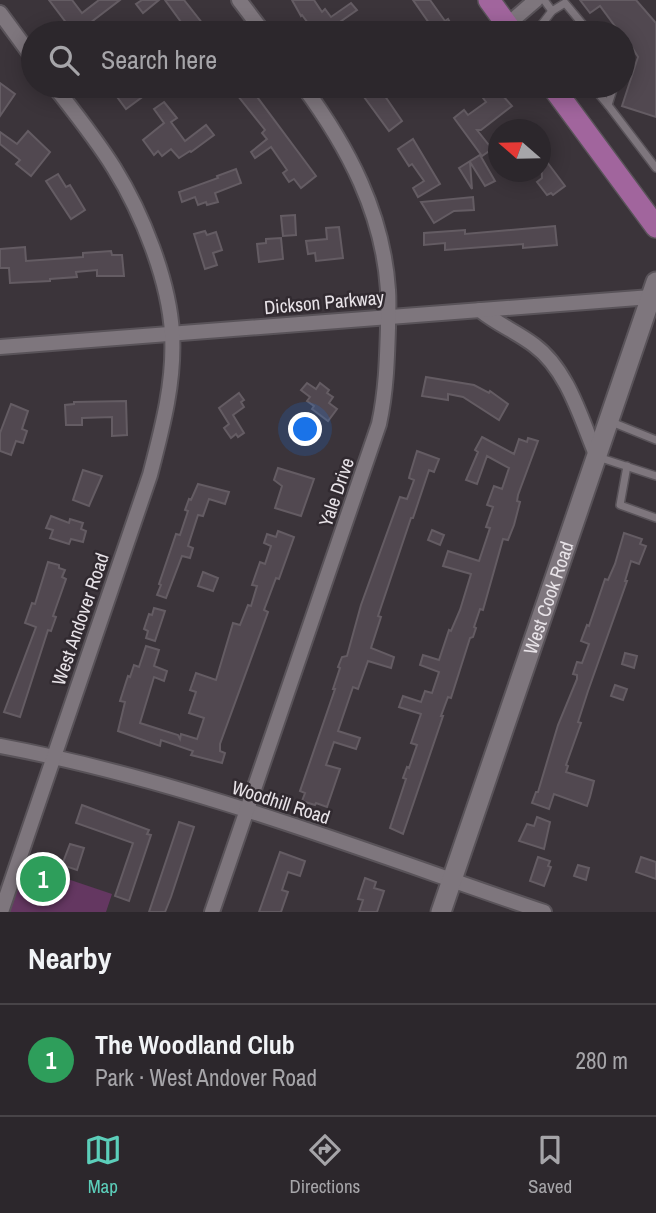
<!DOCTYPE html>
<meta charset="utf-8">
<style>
body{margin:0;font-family:"Archivo Narrow",sans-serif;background:#342f34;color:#f1f3f6}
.compass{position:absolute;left:488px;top:119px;width:63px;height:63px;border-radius:50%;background:#2c272c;box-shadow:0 4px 18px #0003;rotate:290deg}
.you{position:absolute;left:306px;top:430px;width:24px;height:24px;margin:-18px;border:5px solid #fff;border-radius:50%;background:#1a73e8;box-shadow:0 0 0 10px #1a73e833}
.badge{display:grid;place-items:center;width:46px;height:46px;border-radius:50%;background:#5cceba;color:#fff;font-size:23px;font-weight:700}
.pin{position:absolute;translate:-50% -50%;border:4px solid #fff;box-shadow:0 2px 7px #0006}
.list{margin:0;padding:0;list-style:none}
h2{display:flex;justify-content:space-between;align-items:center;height:91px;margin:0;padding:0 28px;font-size:30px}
h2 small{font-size:23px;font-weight:400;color:#a6a5a9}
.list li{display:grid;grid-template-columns:46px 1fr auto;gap:21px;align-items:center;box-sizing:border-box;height:112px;padding:0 28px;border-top:2px solid #484448}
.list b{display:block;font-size:26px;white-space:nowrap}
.list p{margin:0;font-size:23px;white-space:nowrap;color:#a6a5a9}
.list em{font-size:23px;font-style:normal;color:#a6a5a9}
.icon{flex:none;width:38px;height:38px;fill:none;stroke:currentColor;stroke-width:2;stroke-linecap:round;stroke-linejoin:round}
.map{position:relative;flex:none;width:656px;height:912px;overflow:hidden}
.search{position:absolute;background:#2c272c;box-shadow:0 4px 18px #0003;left:21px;right:21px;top:21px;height:77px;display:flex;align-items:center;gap:18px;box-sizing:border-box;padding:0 24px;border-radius:38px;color:#a6a5a9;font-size:26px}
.sheet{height:203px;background:#2c272c}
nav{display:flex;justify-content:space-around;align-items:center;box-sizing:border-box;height:98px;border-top:2px solid #484448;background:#2c272c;font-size:19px;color:#a6a5a9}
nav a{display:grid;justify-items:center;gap:4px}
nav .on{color:#5cceba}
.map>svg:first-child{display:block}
.green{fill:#643761}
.building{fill:#514850;stroke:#645c63;stroke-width:2}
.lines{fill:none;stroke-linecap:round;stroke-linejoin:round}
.lane-casing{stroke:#595359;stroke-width:10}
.street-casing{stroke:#595359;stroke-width:18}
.secondary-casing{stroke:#595359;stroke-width:23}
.primary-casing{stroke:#595359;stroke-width:24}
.lane{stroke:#7e767d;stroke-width:7}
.street{stroke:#7e767d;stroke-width:14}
.secondary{stroke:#7e767d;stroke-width:19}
.primary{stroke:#a1659d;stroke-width:21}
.labels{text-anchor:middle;stroke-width:5;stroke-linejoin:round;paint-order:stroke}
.street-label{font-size:19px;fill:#e8e3e8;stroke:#312a30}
</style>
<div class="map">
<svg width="656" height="912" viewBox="0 0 656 912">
<rect width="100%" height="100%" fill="#3b343a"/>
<!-- green -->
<polygon class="green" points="23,864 112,894 106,912 7,912"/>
<!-- building -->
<g class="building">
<polygon points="49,0 72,0 82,13 99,0 120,0 90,23 97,33 74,33"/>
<polygon points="142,0 159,0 143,13 136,4"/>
<polygon points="165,0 184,0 210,33 189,33"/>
<polygon points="292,0 314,0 322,12 325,9 331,17 351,3 357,10 324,33 319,33 316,30 314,31 302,15 301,16"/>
<polygon points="413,0 430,0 445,21 448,19 456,33 436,33"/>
<polygon points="580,0 636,0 656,23 656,117 622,106 638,57 623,33 620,33 600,6 590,13"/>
<polygon points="0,83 15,94 0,116"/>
<polygon points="109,86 128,86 133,92 139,87 145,95 126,109"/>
<polygon points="230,86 249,86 316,176 301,188 294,179 289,182 283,173 287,170 271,147 255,158 251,152 267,139 262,133 265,130"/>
<polygon points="356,86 378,86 402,121 389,131"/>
<polygon points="474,86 494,86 512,106 481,130 477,130 492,149 482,156 454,118 464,110 468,115 486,102"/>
<polygon points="164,102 177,118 171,122 185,141 206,125 214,135 191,152 190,151 179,158 171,149 162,156 158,151 154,155 143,140 164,123 154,109"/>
<polygon points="28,131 50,152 31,176 16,164 20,160 0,144 0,132 17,144"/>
<polygon points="413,139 440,184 418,197 413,188 424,181 412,164 409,166 398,149"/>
<polygon points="541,154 565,186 553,195 551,193 547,195 537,182 542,178"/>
<polygon points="480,155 495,181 485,186 470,162 472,189 459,168"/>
<polygon points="236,169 241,183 215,193 218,202 207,205 206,202 198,205 195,197 182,202 179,192 218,178 217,176"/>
<polygon points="58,174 66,187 70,185 85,210 71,219 46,181"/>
<polygon points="473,197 474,210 454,211 434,223 421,202"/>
<polygon points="295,215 296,235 283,236 281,216"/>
<polygon points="555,226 557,245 523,248 523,244 445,250 445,243 424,245 424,233 465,230 465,234"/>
<polygon points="339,227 343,258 316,261 315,253 308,254 306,241 327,239 326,228"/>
<polygon points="205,231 207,235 216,232 222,250 213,253 217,265 205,269 194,234"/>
<polygon points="281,238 283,259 259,262 257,244 266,243 266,239"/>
<polygon points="25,247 26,261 83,257 83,253 111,251 112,255 122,255 124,276 97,276 97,270 76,272 77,277 50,279 50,281 10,283 9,268 0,268 0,249"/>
<polygon points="426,377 474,385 489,393 490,391 508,404 499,420 463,397 448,394 448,400 422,396"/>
<polygon points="307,383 316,389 320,383 329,390 327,393 333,397 329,403 337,409 328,421 312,409 314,406 307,401 310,397 301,390"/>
<polygon points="239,393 244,400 241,402 244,407 233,415 244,433 238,437 236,434 231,438 224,428 229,424 219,408"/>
<polygon points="126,401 127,435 112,436 112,417 82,418 82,425 66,425 65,405 74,404 74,402"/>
<polygon points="11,404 28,411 22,429 27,431 23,443 16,441 11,455 0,451 0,433"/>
<polygon points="482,437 514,454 519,439 527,442 528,438 538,441 518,495 517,501 520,502 514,525 508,540 503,539 483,610 480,609 474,627 476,628 473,637 470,638 451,698 448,697 441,716 443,716 403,834 390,828 406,779 403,778 407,767 409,768 417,745 411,743 421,714 399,707 403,696 421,702 425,691 432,693 439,672 420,665 423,655 439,660 449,630 451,631 460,610 471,574 443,566 448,551 479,561 490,528 486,527 493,507 487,505 494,486 502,489 509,468 487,456 477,484 466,480 478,452 475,450"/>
<polygon points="417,451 439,459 434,472 429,470 413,518 411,518 378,616 381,617 371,648 394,657 391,668 368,661 358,689 353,687 338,731 360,738 356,749 334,742 326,765 340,769 327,807 316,803 315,805 302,801 305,793 300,791 335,689 333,689 340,668 338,667 342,657 347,656 361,605 400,497 407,499 414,480 409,478 410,474"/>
<polygon points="278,468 314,479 301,516 275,508 282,486 274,480"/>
<polygon points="83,470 102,476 89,506 73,500"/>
<polygon points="198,484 229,492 225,504 209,499 203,516 198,515 188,546 193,548 190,558 182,556 166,598 157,595 161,585 159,584 176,534 180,535 188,511 185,510 189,499 191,500"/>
<polygon points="51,516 69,523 70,519 83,523 81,529 86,531 83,542 71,539 69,544 50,538 53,530 46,528"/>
<polygon points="432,530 444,535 440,545 428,540"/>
<polygon points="278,531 294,537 279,579 276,578 264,610 268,612 220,744 220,751 225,753 222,763 191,755 193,751 161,740 160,746 118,731 125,702 120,701 128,676 130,677 134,665 139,667 146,646 159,650 154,666 167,671 164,681 154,677 140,723 178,735 180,739 181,734 197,739 204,718 189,713 196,692 190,690 196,673 216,680 233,623 240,625 248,605 251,606 257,586 252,585 260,562 265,564 271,546 264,543 267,534 276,537"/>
<polygon points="624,533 642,539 640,544 646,546 639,564 631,561 625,581 627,581 588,691 578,722 581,723 566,765 568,766 566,772 594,781 590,797 587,806 554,794 549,809 532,803 536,792 538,792 558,725 577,679 577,675 573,674 577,662 582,663 589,644 581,641 587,625 589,626 605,579 608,580 615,564"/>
<polygon points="48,562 59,565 59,568 65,570 62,577 66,579 53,616 56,617 51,631 48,630 20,717 4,712 36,627 25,623 32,603 35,604"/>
<polygon points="203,572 218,578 213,591 198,586"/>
<polygon points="154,608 165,611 155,641 146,638 148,631 144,629 149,614 152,615"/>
<polygon points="625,653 637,656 634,668 622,664"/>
<polygon points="615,685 627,689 623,700 611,696"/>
<polygon points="82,805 149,830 147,834 151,835 129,901 115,896 133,843 76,823"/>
<polygon points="537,817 550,822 544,849 519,841 527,824 534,826"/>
<polygon points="179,822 194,827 171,897 165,912 149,912"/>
<polygon points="70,844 84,848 77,870 62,865"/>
<polygon points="280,852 305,861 300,876 288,872 282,890 288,892 281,912 259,912"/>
<polygon points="538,857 550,861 548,866 551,867 544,886 530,881"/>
<polygon points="641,857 656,862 656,879 636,872"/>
<polygon points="578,865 589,868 586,880 574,876"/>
<polygon points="365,878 376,882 374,888 384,891 377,912 359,912 363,900 358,899"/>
</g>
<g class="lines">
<!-- lane casing -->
<g class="lane-casing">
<g id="lane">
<polyline points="544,0 552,11"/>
<polyline points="549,33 542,24 552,11 565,3 590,33"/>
<polyline points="592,86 608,105 614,86"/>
<polyline points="608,105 656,168"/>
<polyline points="609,421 656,440"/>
<polyline points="598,457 656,476"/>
<polyline points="627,466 620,505 656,518"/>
</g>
</g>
<!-- street casing -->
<g class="street-casing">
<g id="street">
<polyline points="239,0 264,33"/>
<polyline points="0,13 33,58"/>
<polyline points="507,25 536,0"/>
<path d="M480,310C497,324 517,332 534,345C568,370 581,419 597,457"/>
<polyline points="0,347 651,297"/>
<path d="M0,746C187,781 365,851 544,912"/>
<path d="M1,912L150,475C162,429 175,381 172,333C169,280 142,213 114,168C96,139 75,113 54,86"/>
<path d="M212,912L379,424C386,392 387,361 388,328C388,316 389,303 388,290C383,213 348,147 303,86"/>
</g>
</g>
<!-- secondary casing -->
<g class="secondary-casing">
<g id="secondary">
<path id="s1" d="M441,912L656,282"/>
</g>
</g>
<!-- primary casing -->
<g class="primary-casing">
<g id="primary">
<polyline points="489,0 513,33"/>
<polyline points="552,86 656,227"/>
</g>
</g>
<!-- lane -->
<use href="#lane" class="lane"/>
<!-- street -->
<use href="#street" class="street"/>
<!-- secondary -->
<use href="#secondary" class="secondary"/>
<!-- primary -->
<use href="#primary" class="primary"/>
</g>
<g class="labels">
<!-- street labels -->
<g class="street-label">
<text transform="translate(324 302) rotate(-5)" y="7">Dickson Parkway</text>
<text transform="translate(336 492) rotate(-71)" y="7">Yale Drive</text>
<text dy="7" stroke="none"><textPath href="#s1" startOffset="332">West Cook Road</textPath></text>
<text transform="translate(80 619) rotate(-71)" y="7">West Andover Road</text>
<text transform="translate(281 802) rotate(18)" y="7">Woodhill Road</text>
</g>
</g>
</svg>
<svg class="compass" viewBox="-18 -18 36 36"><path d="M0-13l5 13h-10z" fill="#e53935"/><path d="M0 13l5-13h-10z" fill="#a6a5a9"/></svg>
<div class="you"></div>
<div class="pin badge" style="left:43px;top:879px;background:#2e9e5b">1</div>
<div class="search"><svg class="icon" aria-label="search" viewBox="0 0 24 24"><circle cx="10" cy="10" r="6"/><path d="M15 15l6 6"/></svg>Search here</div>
</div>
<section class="sheet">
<h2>Nearby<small></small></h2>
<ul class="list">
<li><span class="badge" style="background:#2e9e5b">1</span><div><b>The Woodland Club</b><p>Park · West Andover Road</p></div><em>280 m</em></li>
</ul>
</section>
<nav>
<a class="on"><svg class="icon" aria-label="map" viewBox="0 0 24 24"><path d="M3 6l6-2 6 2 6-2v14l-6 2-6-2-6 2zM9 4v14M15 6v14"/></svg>Map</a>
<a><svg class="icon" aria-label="directions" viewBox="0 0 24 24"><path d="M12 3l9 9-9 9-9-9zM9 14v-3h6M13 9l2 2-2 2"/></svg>Directions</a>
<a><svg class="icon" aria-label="saved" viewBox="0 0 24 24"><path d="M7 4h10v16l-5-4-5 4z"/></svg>Saved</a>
</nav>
